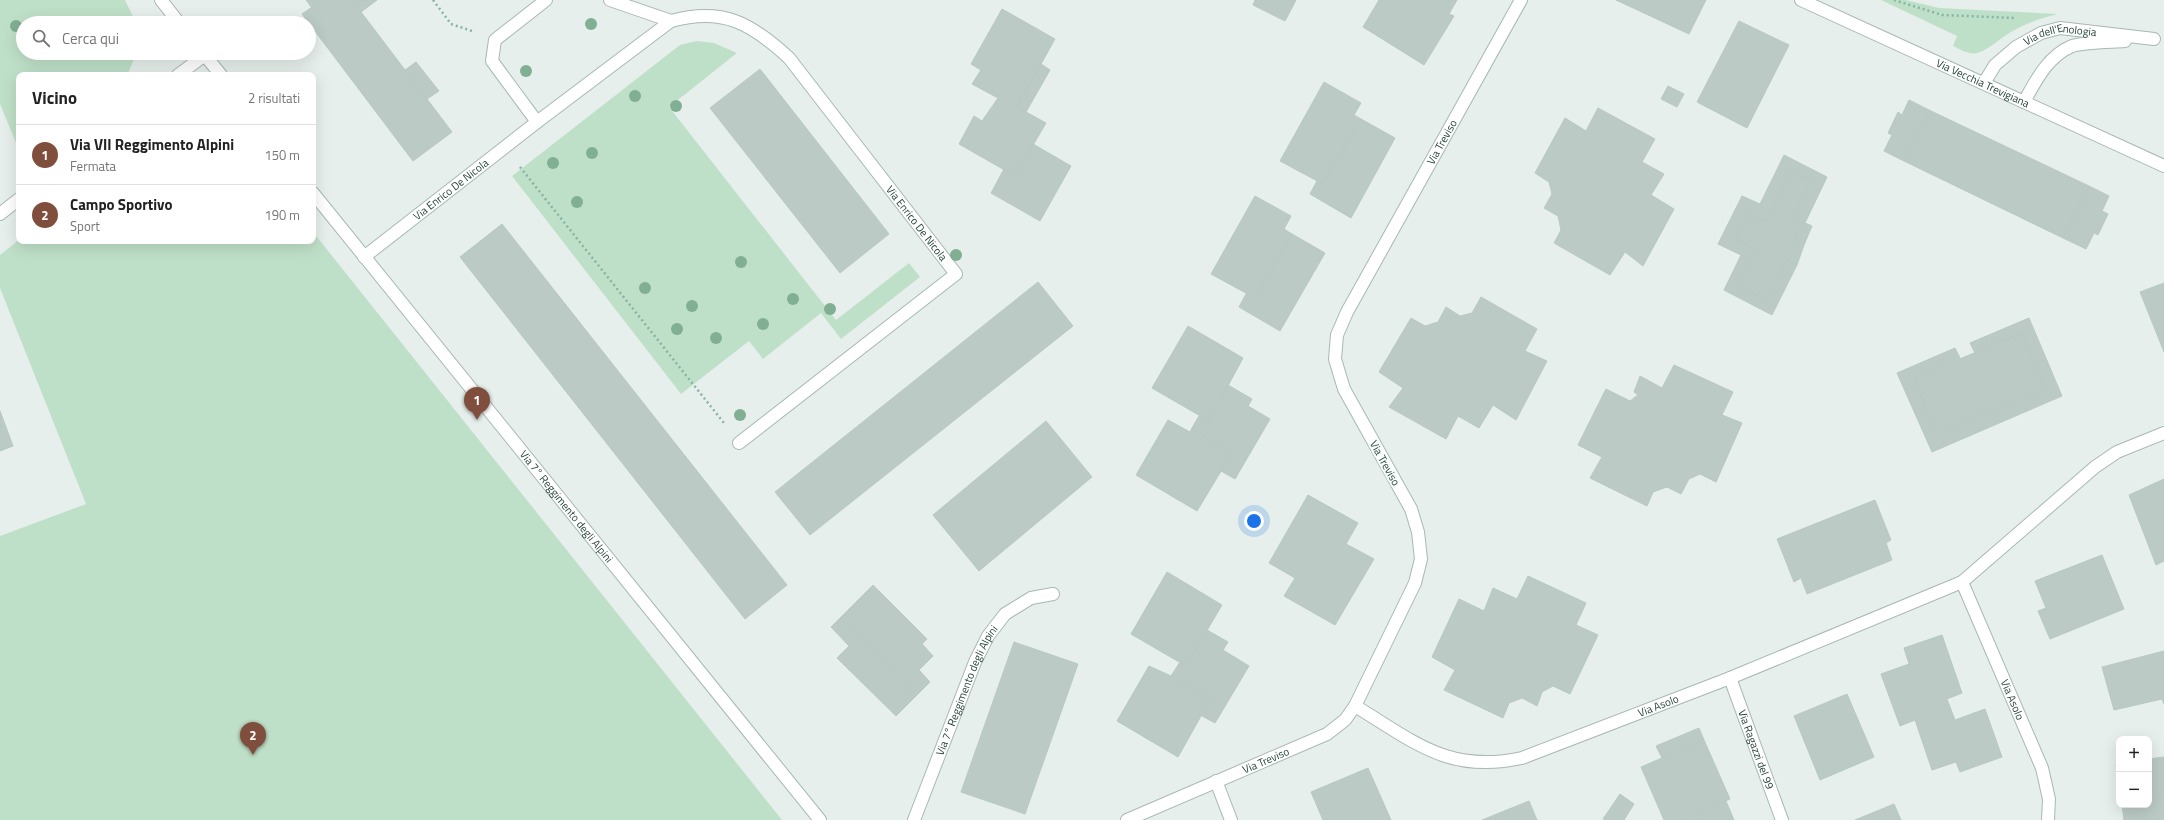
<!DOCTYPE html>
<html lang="it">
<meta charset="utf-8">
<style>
body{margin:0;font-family:"Titillium Web",sans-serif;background:#f6f6f6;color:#222}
.controls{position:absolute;right:12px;bottom:12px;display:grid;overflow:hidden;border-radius:8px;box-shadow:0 4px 16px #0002}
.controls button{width:36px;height:36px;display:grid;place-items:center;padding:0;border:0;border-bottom:1px solid #e0e0e0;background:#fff;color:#222;font:20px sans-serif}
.you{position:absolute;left:1254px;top:521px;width:14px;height:14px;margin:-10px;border:3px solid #fff;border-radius:50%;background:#1a73e8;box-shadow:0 0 0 6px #1a73e833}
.badge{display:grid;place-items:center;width:26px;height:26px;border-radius:50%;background:#804e3d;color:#fff;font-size:13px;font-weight:700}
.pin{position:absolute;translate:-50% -33px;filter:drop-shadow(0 1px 2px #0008)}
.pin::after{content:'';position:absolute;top:21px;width:14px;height:12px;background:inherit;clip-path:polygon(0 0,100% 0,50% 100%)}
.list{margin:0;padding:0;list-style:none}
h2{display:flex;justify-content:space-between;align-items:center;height:52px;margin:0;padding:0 16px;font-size:17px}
h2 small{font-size:13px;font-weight:400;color:#767676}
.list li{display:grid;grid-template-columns:26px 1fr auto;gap:12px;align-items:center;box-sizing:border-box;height:60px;padding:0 16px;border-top:1px solid #e0e0e0}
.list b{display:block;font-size:15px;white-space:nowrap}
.list p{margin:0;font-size:13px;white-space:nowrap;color:#767676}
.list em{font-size:13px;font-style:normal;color:#767676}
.icon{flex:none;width:22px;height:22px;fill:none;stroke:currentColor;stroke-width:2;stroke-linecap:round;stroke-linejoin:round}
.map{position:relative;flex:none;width:2164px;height:820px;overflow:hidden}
.search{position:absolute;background:#fff;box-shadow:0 4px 16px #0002;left:16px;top:16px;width:300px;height:44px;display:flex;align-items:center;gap:10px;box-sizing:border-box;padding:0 14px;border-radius:22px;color:#767676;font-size:15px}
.panel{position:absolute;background:#fff;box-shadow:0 4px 16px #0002;left:16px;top:72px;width:300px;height:172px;border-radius:8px}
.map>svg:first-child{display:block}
.green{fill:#bfe0c8}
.building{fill:#bbcac4;stroke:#b8c9c2}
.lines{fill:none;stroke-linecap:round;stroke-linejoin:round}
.minor-casing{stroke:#a8b8b2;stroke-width:14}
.path{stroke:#86b3a5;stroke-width:2.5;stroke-dasharray:2 3;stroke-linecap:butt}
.minor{stroke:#fff;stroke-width:12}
.tree{fill:#80af93}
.labels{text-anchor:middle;stroke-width:4;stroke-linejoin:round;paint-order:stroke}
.street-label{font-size:11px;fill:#24423a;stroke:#f7fbf9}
</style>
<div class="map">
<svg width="2164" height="820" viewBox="0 0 2164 820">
<rect width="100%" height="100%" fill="#e6efeb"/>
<!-- green -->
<g class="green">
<polygon points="0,0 125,0 136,23 23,23 23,53 137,53 127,75 19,75 19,150 0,104"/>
<path d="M1881,0H1906L1939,8L2058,14C2042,18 2026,23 2011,32C2000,38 1989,50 1977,53C1968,55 1960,49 1953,46L1957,36Z"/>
<polygon points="697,41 714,43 737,53 669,107 836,320 909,263 920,277 841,339 821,313 763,359 749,341 681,394 512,176 680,45"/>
<polygon points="313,232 782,820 0,820 0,536 86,504 0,288 0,255 19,240 313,241"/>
</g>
<!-- building -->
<g class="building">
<polygon points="306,0 322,0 312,8"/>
<polygon points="322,0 352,0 452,132 413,161 302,14"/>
<polygon points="352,0 377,0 361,12"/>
<polygon points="1255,0 1296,0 1285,21 1253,5"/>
<polygon points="1379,0 1457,0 1449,14 1454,16 1424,65 1363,27"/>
<polygon points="1616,0 1706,0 1689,34"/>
<polygon points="1002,9 1055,39 1017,107 1046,123 1015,176 959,144 974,116 982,121 998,98 972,84 981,70 971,64"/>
<polygon points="1739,21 1789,45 1747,128 1697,102"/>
<polygon points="416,62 439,91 427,99 405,70"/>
<polygon points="1041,64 1050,70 1026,112 1017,107"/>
<polygon points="760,69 889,234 840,273 710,108"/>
<polygon points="1324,82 1361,103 1354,115 1361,119 1323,184 1280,161"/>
<polygon points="1668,86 1684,94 1677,107 1661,99"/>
<polygon points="1909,100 1931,111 1904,161 1884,151 1892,135 1888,133 1898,112 1902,115"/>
<polygon points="1598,108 1655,139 1642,162 1664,174 1651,195 1674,209 1643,266 1625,252 1610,275 1554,243 1561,230 1558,216 1544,208 1552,194 1549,182 1535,173 1565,118 1586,131"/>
<polygon points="1931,111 2089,186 2063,238 1904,161"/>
<polygon points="1361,119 1395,138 1351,218 1310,194 1317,181 1323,184"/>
<polygon points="1033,144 1071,166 1040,221 991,193 1004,169 1015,176"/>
<polygon points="1784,155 1827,177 1805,223 1812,226 1804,245 1794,241 1803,223 1793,217 1811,181 1791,171 1767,222 1748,213 1736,240 1756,249 1738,287 1768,300 1787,260 1797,265 1772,315 1724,290 1741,255 1718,244 1742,196 1760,204"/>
<polygon points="1791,171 1811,181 1793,217 1803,223 1794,241 1804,245 1797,265 1787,260 1768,300 1738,287 1756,249 1736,240 1748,213 1767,222"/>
<polygon points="2089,186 2109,196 2102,211 2108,214 2098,235 2094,233 2086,249 2063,238"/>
<polygon points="1255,196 1291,216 1284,229 1292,234 1255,298 1211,274"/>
<polygon points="502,224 787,585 745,619 460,257"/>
<polygon points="1292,234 1325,253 1280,331 1239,307 1246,294 1255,298"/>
<polygon points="1038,282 1073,326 810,535 775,492"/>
<polygon points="2164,283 2164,352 2140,292"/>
<polygon points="1481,297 1537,329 1525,351 1547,361 1516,420 1493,405 1479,428 1458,416 1446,439 1389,407 1403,388 1379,372 1411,318 1425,326 1438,322 1446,307 1460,316 1472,313"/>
<polygon points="2029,318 2062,396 1932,452 1897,373 1955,348 1960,358 1914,378 1936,433 2045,390 2022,333 1975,353 1970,343"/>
<polygon points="1188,326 1243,358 1209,421 1152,388"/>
<polygon points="2022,333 2045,390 1936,433 1914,378"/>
<polygon points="1674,365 1733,392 1722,415 1742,423 1716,482 1700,474 1689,479 1681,494 1667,487 1653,492 1647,506 1590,478 1602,457 1578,445 1606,389 1630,401 1638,395 1634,392 1640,376 1662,388"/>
<polygon points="1228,385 1252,399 1248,406 1270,419 1235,479 1221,471 1232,453 1192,428 1199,416 1209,421"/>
<polygon points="0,411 13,446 0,451"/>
<polygon points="1168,420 1190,432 1192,428 1232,453 1197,511 1136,475"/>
<polygon points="1046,421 1092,477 979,571 933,515"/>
<polygon points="2164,479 2164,561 2156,565 2129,495"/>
<polygon points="1308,495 1358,523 1346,544 1374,559 1335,625 1284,596 1295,578 1269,563"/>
<polygon points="1875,500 1891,540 1886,543 1892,560 1807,594 1801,578 1794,582 1777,539"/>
<polygon points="2102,555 2124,609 2050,639 2038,611 2046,608 2035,581"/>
<polygon points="1167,572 1222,605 1186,666 1131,634"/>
<polygon points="1528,576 1586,603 1576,625 1598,635 1570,694 1553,686 1542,692 1537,706 1522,698 1509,703 1503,718 1444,690 1455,670 1432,657 1459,599 1484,611 1493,588 1517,599"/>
<polygon points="873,585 927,639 922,644 933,656 919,670 930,682 916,696 840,618"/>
<polygon points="840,618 916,696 896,716 837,658 849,646 831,627"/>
<polygon points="1207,630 1228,642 1223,650 1249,666 1215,723 1202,716 1210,700 1171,676 1180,662 1186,666"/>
<polygon points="1942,635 1962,693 1947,699 1955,720 1985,709 2002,757 1960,772 1956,762 1932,770 1915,720 1900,726 1881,674 1909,664 1904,648"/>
<polygon points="1014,642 1078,664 1025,814 961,792"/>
<polygon points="2164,651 2164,704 2162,699 2114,710 2102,667"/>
<polygon points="1149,666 1171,676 1210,700 1178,757 1117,721"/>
<polygon points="1847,694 1874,757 1820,780 1794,716"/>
<polygon points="1699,728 1704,740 1662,758 1656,746"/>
<polygon points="1704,740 1730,799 1680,820 1664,820 1641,767"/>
<polygon points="2164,757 2164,820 2124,820 2122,805 2149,805 2149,759"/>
<polygon points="2119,763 2119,787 2116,764"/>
<polygon points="1368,768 1391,820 1323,820 1311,792"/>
<polygon points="1620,794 1634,804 1624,820 1605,820 1603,819"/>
<polygon points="1529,801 1537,820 1482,820"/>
<polygon points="1726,801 1734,820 1702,820 1698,813"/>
<polygon points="1894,804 1901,820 1855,820"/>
<polygon points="1698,813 1702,820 1680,820"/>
</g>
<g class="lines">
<!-- minor casing -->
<g class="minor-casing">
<g id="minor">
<polyline points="161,0 179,23"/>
<polyline points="610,0 671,21"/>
<path id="s1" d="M1801,0L2164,166"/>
<polyline points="203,53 221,75"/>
<polyline points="178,75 205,55"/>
<path id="s2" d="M1984,83L1995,65L2016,47L2041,33L2060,28L2154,39"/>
<path d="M2024,102C2036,80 2048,56 2072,46C2083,42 2112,42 2125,41"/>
<polyline points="537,122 492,61 495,40 546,0"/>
<path id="s3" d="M313,193L820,820"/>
<polyline points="0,214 19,199"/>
<path id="s4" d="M364,257L537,122L671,21C723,7 751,23 789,58L956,274L739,443"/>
<path id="s5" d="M1962,582L2042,768L2049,799L2048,820"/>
<path id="s6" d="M1730,678L1782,820"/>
<path id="s7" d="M1355,706C1415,742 1448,774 1522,758L1730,678L1962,582L2095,467L2117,452L2164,433"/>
<polyline points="1216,781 1231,820"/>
<path id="s8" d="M914,820L975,662L988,636L1005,614L1031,598L1053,594"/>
<path id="s9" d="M1127,820L1327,734L1345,720L1355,706L1415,583L1421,559L1418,532L1411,509L1344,389L1335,359L1337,335L1347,312L1521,0"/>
</g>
</g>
<!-- path -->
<g class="path">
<polyline points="433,0 451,24 472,31"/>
<polyline points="1894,0 1942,15 2015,18"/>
<polyline points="520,167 724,423"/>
</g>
<!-- minor -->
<use href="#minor" class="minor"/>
</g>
<!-- trees -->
<g class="tree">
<circle cx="591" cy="24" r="6"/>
<circle cx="16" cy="26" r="6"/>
<circle cx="526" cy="71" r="6"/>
<circle cx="635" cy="96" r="6"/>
<circle cx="676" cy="106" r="6"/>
<circle cx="592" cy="153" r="6"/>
<circle cx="553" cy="163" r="6"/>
<circle cx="577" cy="202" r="6"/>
<circle cx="956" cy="255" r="6"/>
<circle cx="741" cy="262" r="6"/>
<circle cx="645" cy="288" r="6"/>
<circle cx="793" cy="299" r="6"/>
<circle cx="692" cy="306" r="6"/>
<circle cx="830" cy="309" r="6"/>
<circle cx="763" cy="324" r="6"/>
<circle cx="677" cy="329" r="6"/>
<circle cx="716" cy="338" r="6"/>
<circle cx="740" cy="415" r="6"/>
</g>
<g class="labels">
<!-- street labels -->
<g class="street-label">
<text dy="4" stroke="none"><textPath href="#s2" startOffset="96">Via dell'Enologia</textPath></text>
<text dy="4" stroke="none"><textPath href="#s1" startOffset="200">Via Vecchia Trevigiana</textPath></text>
<text dy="4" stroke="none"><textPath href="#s9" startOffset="883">Via Treviso</textPath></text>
<text dy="4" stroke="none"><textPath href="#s4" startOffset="110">Via Enrico De Nicola</textPath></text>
<text dy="4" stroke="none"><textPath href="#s4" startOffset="727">Via Enrico De Nicola</textPath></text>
<text transform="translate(1385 463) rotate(61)" y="4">Via Treviso</text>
<text dy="4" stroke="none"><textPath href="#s3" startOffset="403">Via 7° Reggimento degli Alpini</textPath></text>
<text dy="4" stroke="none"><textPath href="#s8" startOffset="140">Via 7° Reggimento degli Alpini</textPath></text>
<text dy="4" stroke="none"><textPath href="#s5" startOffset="128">Via Asolo</textPath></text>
<text dy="4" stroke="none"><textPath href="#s7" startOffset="327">Via Asolo</textPath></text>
<text dy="4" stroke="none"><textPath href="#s6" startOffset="76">Via Ragazzi del 99</textPath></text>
<text dy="4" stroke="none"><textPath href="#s9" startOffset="151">Via Treviso</textPath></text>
</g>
</g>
</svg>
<div class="controls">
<button>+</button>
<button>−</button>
</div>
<div class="you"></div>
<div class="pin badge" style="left:477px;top:420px">1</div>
<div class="pin badge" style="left:253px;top:755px">2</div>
<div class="search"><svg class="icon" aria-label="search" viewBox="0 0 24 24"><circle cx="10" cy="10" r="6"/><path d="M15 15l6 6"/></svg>Cerca qui</div>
<section class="panel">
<h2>Vicino<small>2 risultati</small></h2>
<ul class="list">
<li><span class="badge">1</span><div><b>Via VII Reggimento Alpini</b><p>Fermata</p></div><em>150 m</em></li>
<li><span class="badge">2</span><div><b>Campo Sportivo</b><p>Sport</p></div><em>190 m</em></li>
</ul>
</section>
</div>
